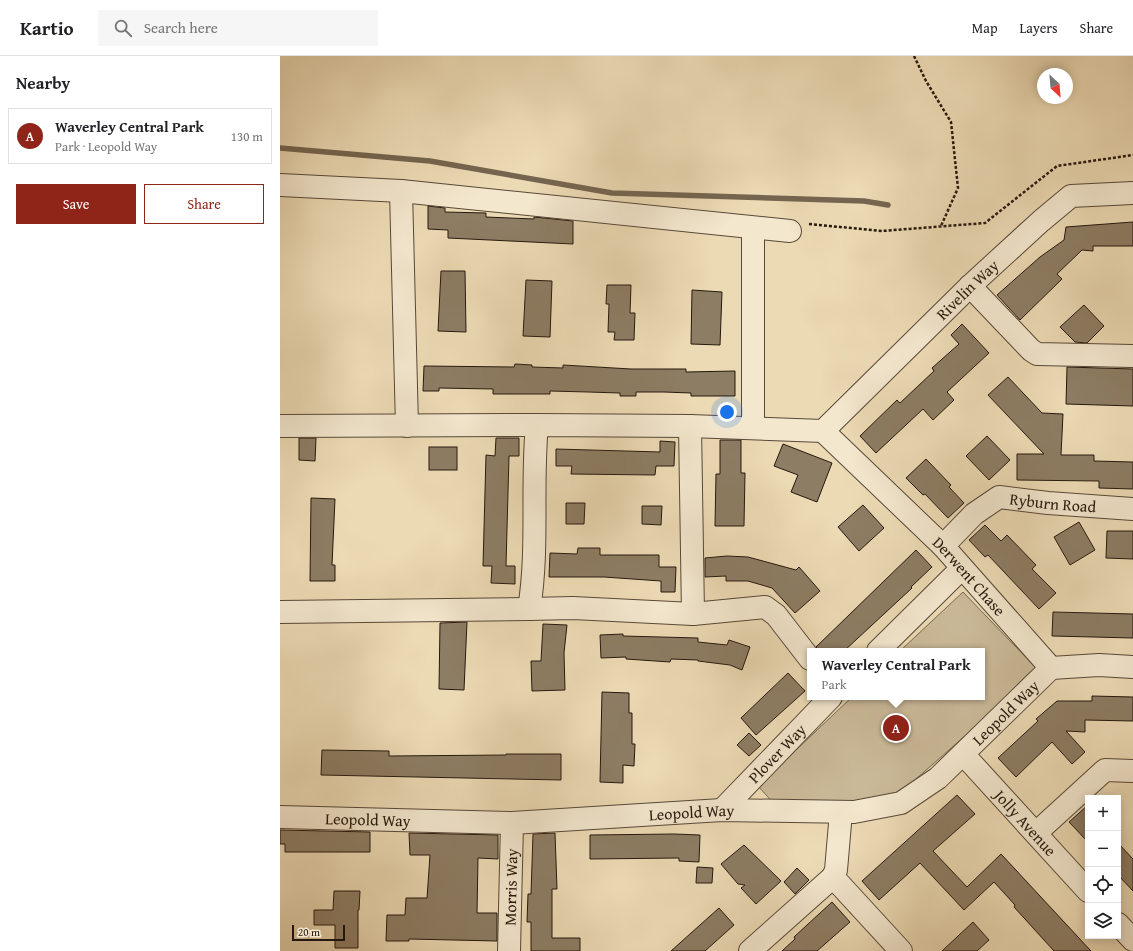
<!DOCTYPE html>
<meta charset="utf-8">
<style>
body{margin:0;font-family:"Gentium Book Plus",serif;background:#f6f6f6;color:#202124}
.controls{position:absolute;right:12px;bottom:12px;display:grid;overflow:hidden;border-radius:0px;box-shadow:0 2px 10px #0003}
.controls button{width:36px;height:36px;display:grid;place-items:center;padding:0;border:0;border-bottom:1px solid #e0e0e0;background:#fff;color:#202124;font:20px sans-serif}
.compass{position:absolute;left:757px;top:12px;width:36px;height:36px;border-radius:50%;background:#fff;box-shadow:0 2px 10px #0003;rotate:154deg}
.scale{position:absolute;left:12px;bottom:10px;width:53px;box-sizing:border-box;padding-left:4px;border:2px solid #26180e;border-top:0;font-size:11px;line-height:14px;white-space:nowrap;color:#26180e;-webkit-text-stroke:3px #f3e7ce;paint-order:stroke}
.you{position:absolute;left:447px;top:356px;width:14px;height:14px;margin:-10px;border:3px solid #fff;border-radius:50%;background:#1a73e8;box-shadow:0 0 0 6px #1a73e833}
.badge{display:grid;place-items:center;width:26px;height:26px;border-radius:50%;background:#8f2418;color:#fff;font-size:13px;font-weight:700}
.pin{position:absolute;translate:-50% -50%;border:2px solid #fff;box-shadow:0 1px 4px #0006}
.popup{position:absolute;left:527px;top:592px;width:178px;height:52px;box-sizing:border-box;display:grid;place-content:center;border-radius:0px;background:#fff;filter:drop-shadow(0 1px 3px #0005);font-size:13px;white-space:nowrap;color:#757577}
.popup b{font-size:15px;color:#202124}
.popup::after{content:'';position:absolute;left:50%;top:100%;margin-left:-8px;border:8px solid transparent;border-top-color:#fff}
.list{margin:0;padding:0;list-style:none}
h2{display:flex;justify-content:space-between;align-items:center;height:52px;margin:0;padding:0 16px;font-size:17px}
h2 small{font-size:13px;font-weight:400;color:#757577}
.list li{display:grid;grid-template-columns:26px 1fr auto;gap:12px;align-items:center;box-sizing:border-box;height:56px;margin:0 8px 8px;padding:0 8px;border:1px solid #e0e0e0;border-radius:0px}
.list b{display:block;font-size:15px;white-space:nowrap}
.list p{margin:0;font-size:13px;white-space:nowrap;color:#757577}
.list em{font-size:13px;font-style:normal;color:#757577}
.actions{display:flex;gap:8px;padding:12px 16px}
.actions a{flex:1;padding:9px 0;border:1px solid #8f2418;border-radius:0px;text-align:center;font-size:14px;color:#8f2418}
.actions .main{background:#8f2418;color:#fff}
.icon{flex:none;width:22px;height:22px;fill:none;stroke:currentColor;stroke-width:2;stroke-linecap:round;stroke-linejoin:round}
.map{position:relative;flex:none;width:853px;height:895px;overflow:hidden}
header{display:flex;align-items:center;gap:24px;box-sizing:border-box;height:56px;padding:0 20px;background:#fff;border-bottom:1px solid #e0e0e0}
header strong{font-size:19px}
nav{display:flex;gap:22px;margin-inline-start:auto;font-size:14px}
.search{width:280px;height:36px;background:#f6f6f6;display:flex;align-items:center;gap:10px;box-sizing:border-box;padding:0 14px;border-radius:0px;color:#757577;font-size:15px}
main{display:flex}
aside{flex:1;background:#fff}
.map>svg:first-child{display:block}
.green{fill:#cab998;stroke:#786853}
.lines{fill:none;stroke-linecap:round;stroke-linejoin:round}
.stream{stroke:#756550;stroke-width:5.5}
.building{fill:#8d7d64;stroke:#26180e}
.minor-casing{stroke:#584838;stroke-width:24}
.path{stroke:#26180e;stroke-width:2.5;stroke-dasharray:3 2;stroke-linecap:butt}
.minor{stroke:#f3e7ce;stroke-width:22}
.labels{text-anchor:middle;stroke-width:3;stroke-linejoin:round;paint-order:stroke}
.street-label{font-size:16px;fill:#26180e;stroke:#f3e7ce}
</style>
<header>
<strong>Kartio</strong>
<div class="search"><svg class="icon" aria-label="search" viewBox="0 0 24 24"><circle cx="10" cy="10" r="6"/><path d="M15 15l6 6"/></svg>Search here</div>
<nav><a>Map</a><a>Layers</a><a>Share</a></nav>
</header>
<main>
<aside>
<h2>Nearby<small></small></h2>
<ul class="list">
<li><span class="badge">A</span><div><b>Waverley Central Park</b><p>Park · Leopold Way</p></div><em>130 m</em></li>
</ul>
<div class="actions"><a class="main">Save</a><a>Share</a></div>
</aside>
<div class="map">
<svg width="853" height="895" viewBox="0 0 853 895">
<rect width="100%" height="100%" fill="#ecdab4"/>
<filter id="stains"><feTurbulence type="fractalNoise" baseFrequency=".005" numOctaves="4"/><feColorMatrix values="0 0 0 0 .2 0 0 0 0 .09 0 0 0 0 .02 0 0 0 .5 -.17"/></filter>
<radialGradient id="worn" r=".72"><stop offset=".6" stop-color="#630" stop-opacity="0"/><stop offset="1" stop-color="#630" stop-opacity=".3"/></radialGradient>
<!-- green -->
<polygon class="green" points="683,536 759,615 620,737 593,747 496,750 478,730 572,641 702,641 702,595 620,595"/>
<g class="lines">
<!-- stream -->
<polyline class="stream" points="0,92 150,105 332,137 584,145 608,149"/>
</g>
<!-- building -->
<g class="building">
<polygon points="148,150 165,152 165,156 206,157 206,161 254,163 254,161 293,165 293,188 168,182 168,174 148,173"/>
<polygon points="853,166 853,190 813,190 813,195 802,194 777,218 782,223 740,264 717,239 760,201 784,184 786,171"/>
<polygon points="161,215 185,215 186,276 158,275"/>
<polygon points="246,224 272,225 270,281 243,280"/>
<polygon points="327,229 351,229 350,257 355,257 354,284 334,284 335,276 328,276 329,248 326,248"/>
<polygon points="412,234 442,236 440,289 411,288"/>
<polygon points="804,249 824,270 807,287 795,286 780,271"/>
<polygon points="682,268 709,297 667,336 674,344 653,364 643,353 596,397 580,380 617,344 620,347 654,315 652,312 679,288 671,279"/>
<polygon points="235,308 252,309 252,311 283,312 283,309 351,313 406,313 406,316 455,315 455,340 411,340 411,337 384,336 356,336 356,340 340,340 340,337 308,336 270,335 270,338 213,338 213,333 159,332 159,335 143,335 144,310 234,311"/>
<polygon points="787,311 853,313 853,350 786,348"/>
<polygon points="728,321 762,357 783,358 781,399 814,399 814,405 853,406 853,433 819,432 819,425 737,424 737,398 764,398 708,339"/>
<polygon points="707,380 730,404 709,424 686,400"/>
<polygon points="19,382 36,382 35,405 19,404"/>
<polygon points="216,382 239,382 239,400 229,400 226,510 235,510 235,528 211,527 212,510 203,510 206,399 215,400"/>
<polygon points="440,384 461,384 461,417 465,417 464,470 435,470 436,418 440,418"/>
<polygon points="380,385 395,386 394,410 376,410 375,419 291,418 292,410 276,410 276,393 380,396"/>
<polygon points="503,388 552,407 537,446 511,436 518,419 494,410"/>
<rect x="149" y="391" width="28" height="23"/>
<polygon points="646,403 671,429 669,431 684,447 668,462 645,438 643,439 626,422"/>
<polygon points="31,442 55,443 52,509 55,509 55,525 30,525"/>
<polygon points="286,447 305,447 304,468 286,468"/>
<polygon points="583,449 604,472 579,495 558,471"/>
<polygon points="362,450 382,450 381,469 362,468"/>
<polygon points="799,466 815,494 790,509 774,481"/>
<polygon points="705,469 721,485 727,479 756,509 752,513 776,537 759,553 708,499 705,501 689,484"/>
<polygon points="827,475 853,475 853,503 826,502"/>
<polygon points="298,492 320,492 320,499 379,499 379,511 396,511 395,536 381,536 381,525 324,521 269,521 270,497 297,498"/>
<polygon points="636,494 652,511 631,531 632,532 564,595 540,595 536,591"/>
<polygon points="447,500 468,501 516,514 519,511 540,535 515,557 492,532 468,525 446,525 446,520 425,521 425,502"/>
<polygon points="773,556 853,558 853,582 772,580"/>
<polygon points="187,566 184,634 159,633 160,567"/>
<polygon points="263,568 287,569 284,597 285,634 252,635 251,605 261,605"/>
<polygon points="343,578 343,580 418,582 418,586 447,589 449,584 470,591 462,614 450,609 418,605 418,604 391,603 390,606 346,603 346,601 321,602 320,579"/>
<polygon points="508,617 525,635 476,679 461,662"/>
<polygon points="322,636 349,637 349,657 352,657 352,688 355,688 354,710 343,709 343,727 320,726"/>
<polygon points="812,640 853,641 853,665 805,664 805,676 786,675 805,696 792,708 772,686 736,721 718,702 758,665 756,663 777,645 812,645"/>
<polygon points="469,677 481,689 469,700 457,689"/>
<polygon points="42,694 109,695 109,700 226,699 226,698 281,698 281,724 41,719"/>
<polygon points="677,739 695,758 653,795 687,831 721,798 811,895 774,895 734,851 735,849 714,826 684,854 640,807 599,844 582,825"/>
<polygon points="808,749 808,786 789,766"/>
<polygon points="0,774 90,776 90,796 5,796 5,788 0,788"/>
<polygon points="129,777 218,779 218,803 198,802 197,857 217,857 217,885 129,883 129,885 106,885 107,859 125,859 126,842 147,842 150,799 130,799"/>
<polygon points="275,777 277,833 272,833 272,882 300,882 300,895 251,895 251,866 247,866 248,838 251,838 253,778"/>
<polygon points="394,778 420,779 419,806 399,805 399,802 310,803 310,779"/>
<polygon points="838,787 853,803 853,835 838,819"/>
<polygon points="464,789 501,825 476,848 461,832 465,829 458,828 441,808"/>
<polygon points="417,811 433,812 432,827 416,827"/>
<polygon points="517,812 529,824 515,838 504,826"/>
<polygon points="54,835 80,835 79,854 78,854 78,892 55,892 55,869 34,869 34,854 53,854"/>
<polygon points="552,846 570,866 537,895 502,895 515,883 514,881"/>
<polygon points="439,852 454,869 425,895 391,895"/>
<polygon points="693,866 709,884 697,895 662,895"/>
</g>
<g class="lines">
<!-- minor casing -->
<g class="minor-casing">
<g id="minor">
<polyline points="0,129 121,135 510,175"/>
<polyline points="121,135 127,370"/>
<polyline points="690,230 751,294 757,298 853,300"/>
<polyline points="0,370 257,369"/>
<polyline points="410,370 413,558"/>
<polyline points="473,372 473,172"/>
<path id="s1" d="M543,375L663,490L771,612L819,609L853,611"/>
<path id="s2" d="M543,375L690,230L761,165L791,140L853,137"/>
<path id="s3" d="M663,490L694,458L719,441L768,447L853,453"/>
<polyline points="0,556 249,553"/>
<polyline points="598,595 682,512"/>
<path d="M530,603L496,559L485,551L413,558L293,552L249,553C259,492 251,430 257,369L410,370L543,375"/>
<path id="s4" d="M683,698L808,835"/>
<path id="s5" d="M442,754L551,641"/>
<polyline points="561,756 556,814 553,821 621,895"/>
<path id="s6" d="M0,761L232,767L442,754L574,756L621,747L658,722L771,612"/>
<polyline points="756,777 825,714 853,715"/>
<polyline points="838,868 853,884"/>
<path id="s7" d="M229,895L232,767"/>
<polyline points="470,895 553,821"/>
</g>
</g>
<!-- path -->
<g class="path">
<polyline points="634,0 646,25 671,66 678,132 661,170"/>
<polyline points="529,168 602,175 705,167 777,110 853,99"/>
</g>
<!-- minor -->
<use href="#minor" class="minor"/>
</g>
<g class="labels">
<!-- street labels -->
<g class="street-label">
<text dy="6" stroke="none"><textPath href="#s2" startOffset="202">Rivelin Way</textPath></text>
<text dy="6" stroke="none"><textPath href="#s3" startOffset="129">Ryburn Road</textPath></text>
<text dy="6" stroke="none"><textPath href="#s1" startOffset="206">Derwent Chase</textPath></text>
<text dy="6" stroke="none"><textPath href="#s6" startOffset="761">Leopold Way</textPath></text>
<text dy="6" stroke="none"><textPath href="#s5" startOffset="79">Plover Way</textPath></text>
<text dy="6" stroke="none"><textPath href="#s6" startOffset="412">Leopold Way</textPath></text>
<text dy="6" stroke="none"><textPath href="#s6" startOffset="88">Leopold Way</textPath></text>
<text dy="6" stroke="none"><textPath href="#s4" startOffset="93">Jolly Avenue</textPath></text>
<text dy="6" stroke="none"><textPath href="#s7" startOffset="64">Morris Way</textPath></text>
</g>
</g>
<rect width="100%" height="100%" filter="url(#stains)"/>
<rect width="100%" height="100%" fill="url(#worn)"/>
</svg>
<div class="controls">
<button>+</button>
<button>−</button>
<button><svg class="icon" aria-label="locate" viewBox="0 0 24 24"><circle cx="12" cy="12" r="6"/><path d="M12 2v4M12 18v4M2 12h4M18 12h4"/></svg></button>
<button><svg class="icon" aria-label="layers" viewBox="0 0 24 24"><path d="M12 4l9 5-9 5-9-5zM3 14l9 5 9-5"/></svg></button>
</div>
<svg class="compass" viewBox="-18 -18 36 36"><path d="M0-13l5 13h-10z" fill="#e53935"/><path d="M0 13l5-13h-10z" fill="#757577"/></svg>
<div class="scale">20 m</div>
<div class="you"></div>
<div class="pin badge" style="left:616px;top:672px">A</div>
<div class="popup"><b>Waverley Central Park</b>Park</div>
</div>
</main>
